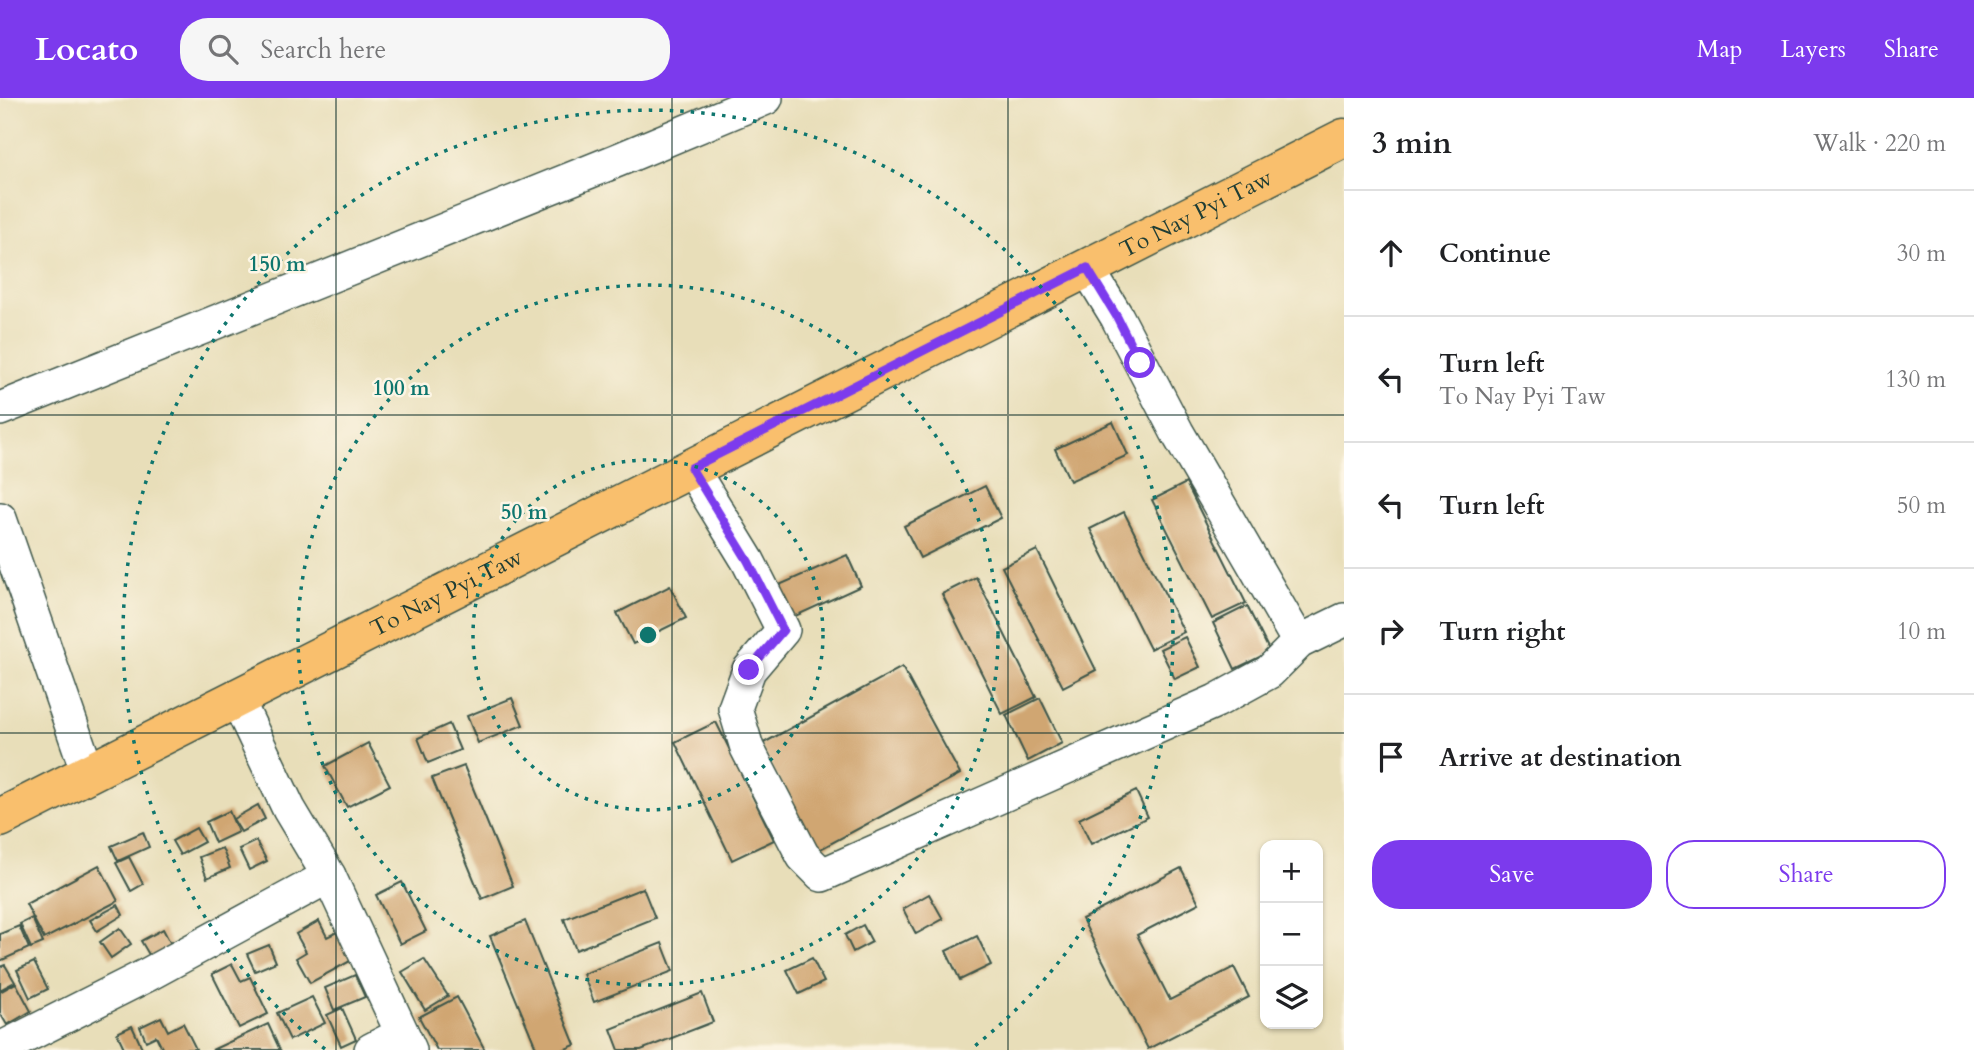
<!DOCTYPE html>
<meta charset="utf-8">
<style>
body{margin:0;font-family:Cardo,serif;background:#f6f6f6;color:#202124}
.controls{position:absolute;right:21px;bottom:21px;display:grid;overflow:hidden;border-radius:14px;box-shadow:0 2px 5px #0004}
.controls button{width:63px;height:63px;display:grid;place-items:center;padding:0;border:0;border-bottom:2px solid #e0e0e0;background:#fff;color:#202124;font:35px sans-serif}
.stop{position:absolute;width:21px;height:21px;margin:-16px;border:5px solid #7c3aed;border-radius:50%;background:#fff}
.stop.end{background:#7c3aed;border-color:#fff;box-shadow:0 2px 7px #0008}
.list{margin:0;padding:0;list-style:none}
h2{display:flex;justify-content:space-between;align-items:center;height:91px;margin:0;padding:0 28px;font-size:30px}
h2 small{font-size:23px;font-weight:400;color:#757577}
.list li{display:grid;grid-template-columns:46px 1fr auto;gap:21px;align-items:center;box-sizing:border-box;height:126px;padding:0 28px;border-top:2px solid #e0e0e0}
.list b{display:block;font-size:26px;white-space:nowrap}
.list p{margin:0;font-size:23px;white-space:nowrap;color:#757577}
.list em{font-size:23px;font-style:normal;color:#757577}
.actions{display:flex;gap:14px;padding:21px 28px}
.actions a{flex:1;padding:16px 0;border:2px solid #7c3aed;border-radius:28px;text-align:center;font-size:24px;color:#7c3aed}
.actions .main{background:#7c3aed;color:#fff}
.icon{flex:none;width:38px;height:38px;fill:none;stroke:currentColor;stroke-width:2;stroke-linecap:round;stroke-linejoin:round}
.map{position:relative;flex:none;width:1344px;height:952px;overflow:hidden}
header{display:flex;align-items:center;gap:42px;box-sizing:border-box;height:98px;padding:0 35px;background:#7c3aed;color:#fff}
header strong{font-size:33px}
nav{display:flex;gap:38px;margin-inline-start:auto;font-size:24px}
.search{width:490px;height:63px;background:#f6f6f6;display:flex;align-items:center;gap:18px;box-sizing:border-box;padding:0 24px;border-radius:28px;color:#757577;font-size:26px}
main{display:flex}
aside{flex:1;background:#fff}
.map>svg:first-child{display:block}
.building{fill:#d0a672}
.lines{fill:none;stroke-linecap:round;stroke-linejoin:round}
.minor-casing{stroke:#3d5548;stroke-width:36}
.major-casing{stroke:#3d5548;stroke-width:41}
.minor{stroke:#fff;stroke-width:33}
.major{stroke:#f9bf6d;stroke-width:38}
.route{stroke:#7c3aed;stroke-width:9}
.grid{fill:none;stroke:#1f3d34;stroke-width:2;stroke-opacity:0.55}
.ring{fill:none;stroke:#0f766e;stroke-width:3.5;stroke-dasharray:3.5 7}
.labels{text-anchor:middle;stroke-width:5;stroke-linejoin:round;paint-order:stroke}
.street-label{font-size:23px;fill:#1f3d34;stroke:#fcf5e5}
.centre{fill:#0f766e;stroke:#fcf5e5;stroke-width:3.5}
.ring-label{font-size:21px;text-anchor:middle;font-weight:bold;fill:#0f766e;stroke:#fcf5e5;stroke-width:5;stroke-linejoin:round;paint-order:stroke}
</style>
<header>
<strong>Locato</strong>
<div class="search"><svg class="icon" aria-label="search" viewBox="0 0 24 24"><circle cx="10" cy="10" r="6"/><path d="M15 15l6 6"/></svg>Search here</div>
<nav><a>Map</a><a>Layers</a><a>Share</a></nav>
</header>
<main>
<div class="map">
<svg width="1344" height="952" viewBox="0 0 1344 952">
<rect width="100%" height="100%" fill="#fcf5e5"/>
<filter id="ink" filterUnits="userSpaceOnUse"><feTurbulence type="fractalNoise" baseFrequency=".0143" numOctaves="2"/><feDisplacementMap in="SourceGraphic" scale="14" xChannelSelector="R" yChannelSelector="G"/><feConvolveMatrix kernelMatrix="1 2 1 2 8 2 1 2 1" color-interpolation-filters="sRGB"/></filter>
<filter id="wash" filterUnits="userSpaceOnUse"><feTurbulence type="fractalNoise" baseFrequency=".00686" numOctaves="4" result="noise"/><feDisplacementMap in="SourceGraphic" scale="28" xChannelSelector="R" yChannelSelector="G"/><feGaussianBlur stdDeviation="1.57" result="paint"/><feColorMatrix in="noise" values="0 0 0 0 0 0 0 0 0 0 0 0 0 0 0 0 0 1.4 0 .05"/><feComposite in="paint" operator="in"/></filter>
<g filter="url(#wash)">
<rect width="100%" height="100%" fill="#e8deb9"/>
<g id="blocks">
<!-- building -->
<g class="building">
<polygon points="1113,324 1128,357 1070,383 1055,351"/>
<polygon points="1186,385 1246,505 1212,521 1152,402"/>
<polygon points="985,388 1001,420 920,460 904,428"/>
<polygon points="1124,414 1184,534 1150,551 1090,431"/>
<polygon points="1037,452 1096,572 1063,589 1002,469"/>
<polygon points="847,457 861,488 791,520 777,488"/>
<polygon points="976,479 1036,599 1002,616 942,496"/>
<polygon points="670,488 686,520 633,546 617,515"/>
<polygon points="1247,508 1270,554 1235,571 1213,525"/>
<polygon points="1185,539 1200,569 1175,581 1160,551"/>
<polygon points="902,569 960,676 817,753 760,647"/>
<polygon points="512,600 523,627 478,645 467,618"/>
<polygon points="1040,600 1062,645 1028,663 1006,617"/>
<polygon points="716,624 774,742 732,762 675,644"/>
<polygon points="449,626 460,652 428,665 418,640"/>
<polygon points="368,645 390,687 347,709 325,668"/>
<polygon points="464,668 513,788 482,801 432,680"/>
<polygon points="1136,693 1148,719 1091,746 1079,721"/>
<polygon points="258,707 265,721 241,734 233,721"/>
<polygon points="229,713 238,734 215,745 206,724"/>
<polygon points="196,730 204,744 180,757 172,743"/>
<polygon points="143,734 149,749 118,763 111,748"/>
<polygon points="256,743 267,763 249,772 239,751"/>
<polygon points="222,750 230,770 207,780 199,759"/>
<polygon points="129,759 143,786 131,793 116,765"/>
<polygon points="99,767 118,803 44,841 26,806"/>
<polygon points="1181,770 1199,805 1137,837 1170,902 1234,869 1249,899 1148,951 1082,821"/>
<polygon points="402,784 426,833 400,846 376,797"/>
<polygon points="643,790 655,820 576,852 564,821"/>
<polygon points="929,796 943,821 916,836 903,811"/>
<polygon points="118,807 123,817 97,833 90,822"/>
<polygon points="32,820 43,845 31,850 20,826"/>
<polygon points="319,823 327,839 337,834 352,862 310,885 296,860 306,854 296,836"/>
<polygon points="525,823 575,947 563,952 537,952 490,838"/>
<polygon points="863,827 872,844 853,854 845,837"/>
<polygon points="19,828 29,850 0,863 0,836"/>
<polygon points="120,830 131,846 111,860 100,844"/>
<polygon points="163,831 172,848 151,860 141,843"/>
<polygon points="977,838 991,867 960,882 946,853"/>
<polygon points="662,845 673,873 594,904 583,876"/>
<polygon points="269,847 276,864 255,873 247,856"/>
<polygon points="812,860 824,884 799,896 787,872"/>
<polygon points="424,861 448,898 425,912 402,874"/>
<polygon points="34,864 48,891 30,900 17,872"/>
<polygon points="232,866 241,883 250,879 268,916 239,930 212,876"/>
<polygon points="5,867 15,884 0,892 0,869"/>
<polygon points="355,877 365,899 334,912 325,890"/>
<polygon points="16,885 31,913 7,927 0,915 0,894"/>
<polygon points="702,895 713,924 641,952 619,952 611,931"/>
<polygon points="312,899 325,925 290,942 277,915"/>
<polygon points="457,899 485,952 437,952 419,919"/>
<polygon points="342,910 356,941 341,948 327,917"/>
<polygon points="161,919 168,933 183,925 196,951 163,952 156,938 146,943 140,929"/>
<polygon points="268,926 280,952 212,952"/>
<polygon points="132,928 143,952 125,952 117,935"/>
</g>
</g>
</g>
<g filter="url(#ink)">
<use href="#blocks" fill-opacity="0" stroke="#3d5548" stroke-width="2"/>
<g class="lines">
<!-- minor casing -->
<g class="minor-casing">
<g id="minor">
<polyline points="1087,170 1117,219 1177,334 1299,544"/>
<polyline points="0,311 618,62 766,0"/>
<polyline points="691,370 748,463 783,532 749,572 735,610 747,650 803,758 822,777 1216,603 1269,574 1299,544 1344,522"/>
<polyline points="0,421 88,675"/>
<polyline points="236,599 289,711 329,778"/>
<polyline points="0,951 147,877 329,778 410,952"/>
<polyline points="371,952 402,936"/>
</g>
</g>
<!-- major casing -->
<g class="major-casing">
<g id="major">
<path id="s1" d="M0,720L1344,40"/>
</g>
</g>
<!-- minor -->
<use href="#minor" class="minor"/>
<!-- major -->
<use href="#major" class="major"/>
</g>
</g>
<g class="lines" filter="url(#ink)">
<!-- route -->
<polyline class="route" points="749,572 783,532 748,463 691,370 1087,170 1117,219 1140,265"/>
</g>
<!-- grid -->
<path class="grid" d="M336,0V952M672,0V952M1008,0V952M0,317H1344M0,635H1344"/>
<!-- distance rings -->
<g class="ring">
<circle cx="648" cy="537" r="175"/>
<circle cx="648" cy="537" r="350"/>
<path d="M325 951A525 525 0 1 1 971 951"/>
</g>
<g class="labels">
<!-- street labels -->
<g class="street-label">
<text dy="8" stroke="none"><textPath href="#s1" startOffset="1340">To Nay Pyi Taw</textPath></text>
<text dy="8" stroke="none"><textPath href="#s1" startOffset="500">To Nay Pyi Taw</textPath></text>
</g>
</g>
<circle cx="648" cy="537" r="10" class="centre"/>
<g class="ring-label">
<text x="277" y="173">150 m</text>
<text x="401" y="297">100 m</text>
<text x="524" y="421">50 m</text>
</g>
</svg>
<div class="controls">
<button>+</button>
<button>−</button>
<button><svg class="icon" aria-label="layers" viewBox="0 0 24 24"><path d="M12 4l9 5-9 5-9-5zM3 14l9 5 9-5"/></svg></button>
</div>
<div class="stop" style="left:1140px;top:265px"></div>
<div class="stop end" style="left:749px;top:572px"></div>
</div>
<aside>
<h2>3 min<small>Walk · 220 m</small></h2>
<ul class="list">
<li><svg class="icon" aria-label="ahead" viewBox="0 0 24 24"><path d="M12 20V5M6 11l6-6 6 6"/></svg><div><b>Continue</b></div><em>30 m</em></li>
<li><svg class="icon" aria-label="left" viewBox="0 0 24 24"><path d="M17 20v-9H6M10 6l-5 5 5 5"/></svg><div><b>Turn left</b><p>To Nay Pyi Taw</p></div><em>130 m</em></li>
<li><svg class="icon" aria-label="left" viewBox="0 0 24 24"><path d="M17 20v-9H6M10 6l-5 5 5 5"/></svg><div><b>Turn left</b></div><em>50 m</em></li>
<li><svg class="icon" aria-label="right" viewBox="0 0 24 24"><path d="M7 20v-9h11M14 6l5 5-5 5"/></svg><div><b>Turn right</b></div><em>10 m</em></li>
<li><svg class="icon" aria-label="arrive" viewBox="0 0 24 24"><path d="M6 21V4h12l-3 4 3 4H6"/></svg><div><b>Arrive at destination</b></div></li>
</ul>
<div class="actions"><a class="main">Save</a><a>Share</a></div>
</aside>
</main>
